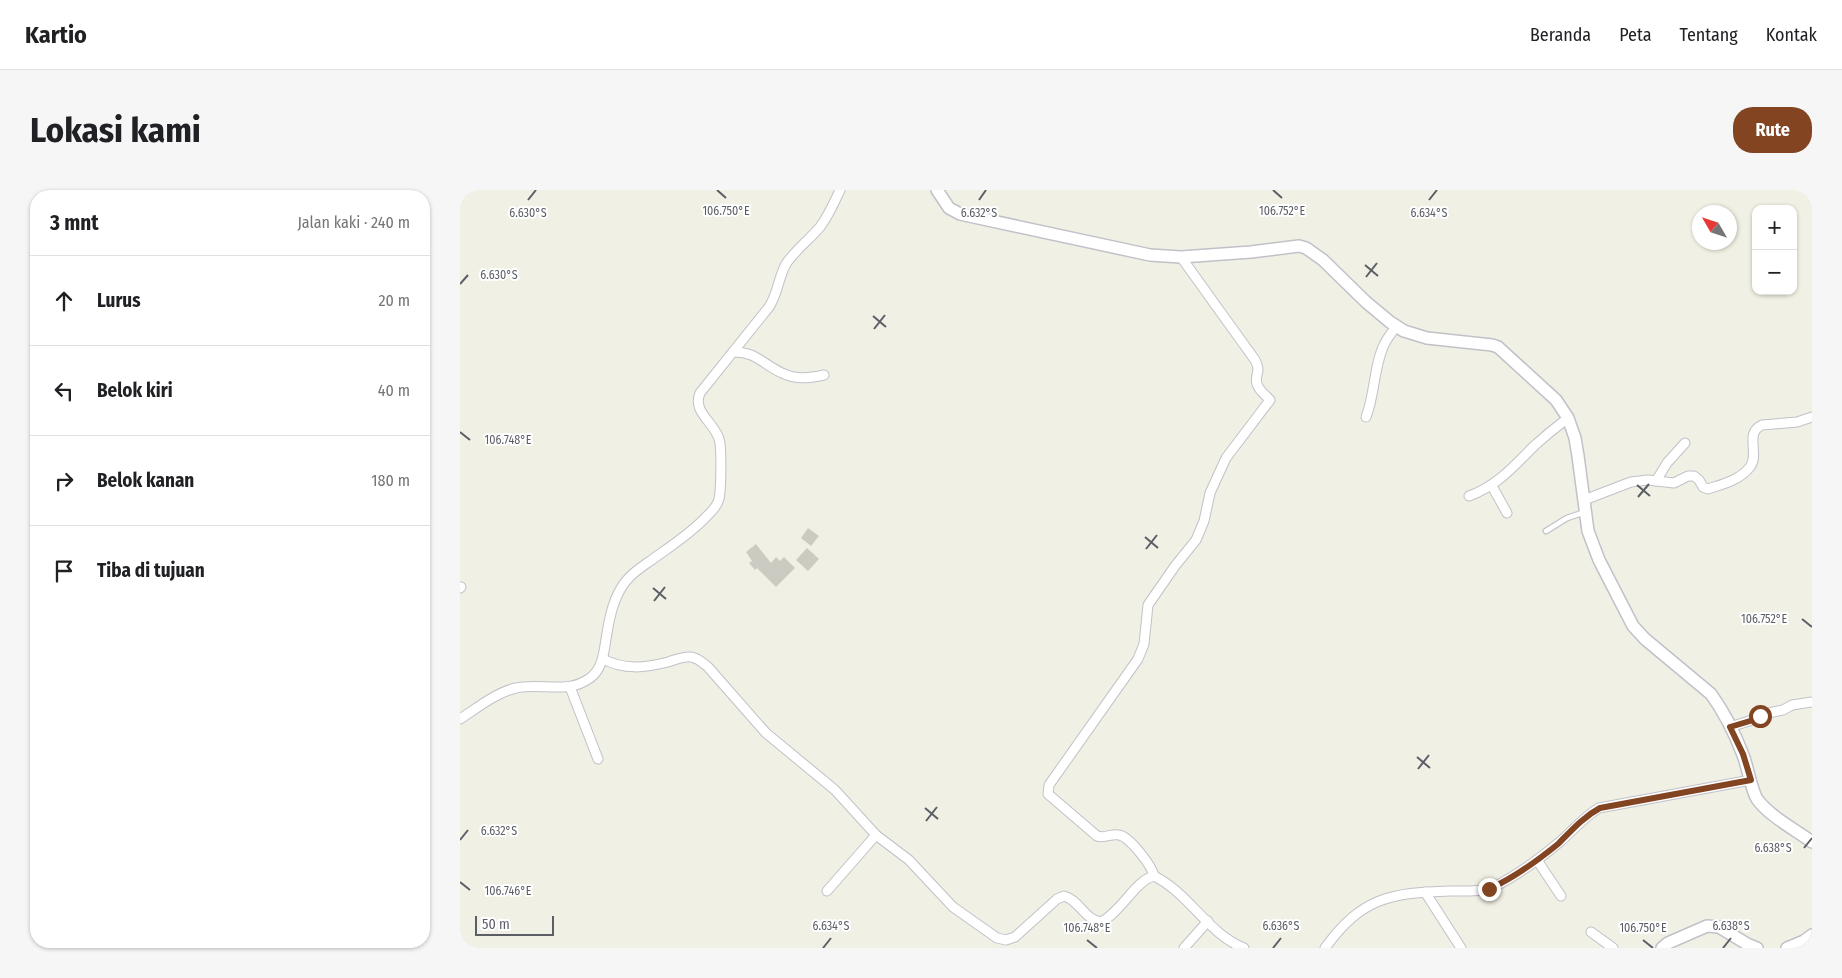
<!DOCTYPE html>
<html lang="id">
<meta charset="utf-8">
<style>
body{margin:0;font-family:"Fira Sans Condensed",sans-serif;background:#f6f6f6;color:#202124}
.controls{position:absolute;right:15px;top:15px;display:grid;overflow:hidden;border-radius:10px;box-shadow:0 1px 4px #0004}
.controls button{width:45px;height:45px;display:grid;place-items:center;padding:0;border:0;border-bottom:1px solid #e0e0e0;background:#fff;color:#202124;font:25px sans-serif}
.compass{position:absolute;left:1232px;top:15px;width:45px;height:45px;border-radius:50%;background:#fff;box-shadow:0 1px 4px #0004;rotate:309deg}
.scale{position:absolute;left:15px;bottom:12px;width:79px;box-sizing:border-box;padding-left:5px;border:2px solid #5c5e66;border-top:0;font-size:14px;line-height:18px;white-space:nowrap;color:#5c5e66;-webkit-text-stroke:4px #fff;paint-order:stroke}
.stop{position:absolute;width:15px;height:15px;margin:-11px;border:4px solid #834422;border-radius:50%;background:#fff}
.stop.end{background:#834422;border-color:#fff;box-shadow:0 1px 5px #0008}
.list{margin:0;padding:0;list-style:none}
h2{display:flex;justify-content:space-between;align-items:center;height:65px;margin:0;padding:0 20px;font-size:21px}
h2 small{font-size:16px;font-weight:400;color:#757577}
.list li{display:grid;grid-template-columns:32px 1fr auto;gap:15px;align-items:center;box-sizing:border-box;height:90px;padding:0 20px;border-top:1px solid #e0e0e0}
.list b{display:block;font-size:19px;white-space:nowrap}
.list em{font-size:16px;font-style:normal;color:#757577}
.icon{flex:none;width:28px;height:28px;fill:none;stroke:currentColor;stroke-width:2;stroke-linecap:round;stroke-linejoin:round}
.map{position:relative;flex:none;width:1352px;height:758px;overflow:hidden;border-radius:20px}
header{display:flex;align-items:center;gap:30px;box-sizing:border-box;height:70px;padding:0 25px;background:#fff;border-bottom:1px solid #e0e0e0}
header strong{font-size:24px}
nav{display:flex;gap:28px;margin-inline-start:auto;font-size:18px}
.intro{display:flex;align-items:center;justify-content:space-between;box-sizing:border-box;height:120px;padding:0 30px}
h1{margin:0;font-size:35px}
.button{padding:12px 22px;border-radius:20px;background:#834422;color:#fff;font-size:18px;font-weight:700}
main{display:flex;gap:30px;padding:0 30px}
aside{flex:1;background:#fff;border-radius:20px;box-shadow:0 1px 4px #0004}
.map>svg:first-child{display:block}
.building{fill:#cbcbc1}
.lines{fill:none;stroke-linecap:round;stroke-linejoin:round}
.service-casing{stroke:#c1c1c9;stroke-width:7}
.minor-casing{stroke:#c1c1c9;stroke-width:11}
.tertiary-casing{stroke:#c1c1c9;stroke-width:14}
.service{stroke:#fff;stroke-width:4.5}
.minor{stroke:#fff;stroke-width:9}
.tertiary{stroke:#fff;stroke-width:11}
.route{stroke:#834422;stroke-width:6}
.ticks{fill:none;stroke:#5c5e66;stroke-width:2}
.ticks-label{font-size:12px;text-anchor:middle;fill:#5c5e66;stroke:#fff;stroke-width:4;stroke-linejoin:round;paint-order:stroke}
</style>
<header>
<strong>Kartio</strong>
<nav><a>Beranda</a><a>Peta</a><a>Tentang</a><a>Kontak</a></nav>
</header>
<div class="intro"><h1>Lokasi kami</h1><a class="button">Rute</a></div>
<main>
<aside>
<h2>3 mnt<small>Jalan kaki · 240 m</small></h2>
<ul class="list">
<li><svg class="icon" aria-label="ahead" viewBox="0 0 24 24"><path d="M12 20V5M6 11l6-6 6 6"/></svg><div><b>Lurus</b></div><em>20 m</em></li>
<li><svg class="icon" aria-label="left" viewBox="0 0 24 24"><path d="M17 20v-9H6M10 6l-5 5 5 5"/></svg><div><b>Belok kiri</b></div><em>40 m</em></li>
<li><svg class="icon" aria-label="right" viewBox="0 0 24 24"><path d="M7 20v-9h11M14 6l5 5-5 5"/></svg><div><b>Belok kanan</b></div><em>180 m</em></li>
<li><svg class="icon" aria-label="arrive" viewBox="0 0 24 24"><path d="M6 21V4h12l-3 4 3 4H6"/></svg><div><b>Tiba di tujuan</b></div></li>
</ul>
</aside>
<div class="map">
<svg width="1352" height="758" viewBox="0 0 1352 758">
<rect width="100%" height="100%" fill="#f0f0e4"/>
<!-- building -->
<g class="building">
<polygon points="348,338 359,346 351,356 341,348"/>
<polygon points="296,354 311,373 316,367 320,371 324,367 335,378 316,397 297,378 295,380 289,373 292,371 286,362"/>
<polygon points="347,358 359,369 348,381 336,370"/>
</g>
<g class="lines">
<!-- service casing -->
<g class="service-casing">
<polyline id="service" points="1086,341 1107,328 1125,322"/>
</g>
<!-- minor casing -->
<g class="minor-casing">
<g id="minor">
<path d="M273,162C295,161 304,175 322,183C336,190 350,188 364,185"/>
<path d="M906,227C915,205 914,173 925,153C928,147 932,142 936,137"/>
<polyline points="1196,291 1207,273 1225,253"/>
<polyline points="1032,296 1047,323"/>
<path d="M1009,306C1037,296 1054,276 1074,256C1085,246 1096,237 1108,228"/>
<path d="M1124,310L1171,292L1188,290L1214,293L1228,286H1234L1239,290L1243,297L1248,299C1263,294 1280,290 1290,277C1300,264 1284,243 1302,235L1337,232L1352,227"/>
<polyline points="0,398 1,397"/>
<path d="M143,469C164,480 185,478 208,472C215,470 224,466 231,467C238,468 243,473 248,477L306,543L375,600L416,645L449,670L493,717L537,748L546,750L555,747L597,709L604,706C619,710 625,730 641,732C661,722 676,690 694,686C729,703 749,745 784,758"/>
<polyline points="110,497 138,569"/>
<path d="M0,529C17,518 37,502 56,498C81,492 107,505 130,488C144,478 144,459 147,443C150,425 154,406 166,391C173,382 183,376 193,369C211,356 230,344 246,327C251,322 257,317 259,309C261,300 262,257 259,249C254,232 232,222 240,203L309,117C318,104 318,88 326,74C335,60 349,50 360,37C369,25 374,13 380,0"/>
<polyline points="1270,537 1289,531 1303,524 1323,520 1332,515 1352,512"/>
<polyline points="1077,670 1101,706"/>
<path d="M694,686C692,676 670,647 659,645C651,643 645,649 637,646L588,604L589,595L678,469L684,454L688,415L715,376L736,350L744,331L750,303L766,268L810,210C806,205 799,201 797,194C794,183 802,183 795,170L721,67"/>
<polyline points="367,701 416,645"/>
<polyline points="965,702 1001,758"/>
<polyline points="1131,742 1153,758"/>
<polyline points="724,758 748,731"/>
<path d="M865,758C902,707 930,703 991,701C1006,701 1022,702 1036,696C1059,684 1082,667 1102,650C1114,639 1125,626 1139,618L1291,590"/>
</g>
</g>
<!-- tertiary casing -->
<g class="tertiary-casing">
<g id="tertiary">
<path d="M477,0L489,18L500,24L690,65L721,67L791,62L839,56L846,58L863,70L906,112L930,132L944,141L967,148L1032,155L1038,157L1096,210L1108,228L1115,248L1118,266L1128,341L1139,370L1173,436L1185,449L1251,504C1264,522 1275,544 1283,565C1288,578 1291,599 1297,609C1309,626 1336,640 1352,652"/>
<polyline points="1202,758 1208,753 1247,736 1259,737 1287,754 1297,758"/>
<polyline points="1327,758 1344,751 1352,745"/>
</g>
</g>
<!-- service -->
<use href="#service" class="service"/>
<!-- minor -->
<use href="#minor" class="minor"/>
<!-- tertiary -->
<use href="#tertiary" class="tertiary"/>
</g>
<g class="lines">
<!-- route -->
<path class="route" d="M1029,699C1054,688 1077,671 1098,654C1111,641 1123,627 1140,618L1291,590L1283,564L1270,537L1290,531L1300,526"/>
</g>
<!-- ticks -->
<path class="ticks" d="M257,0L266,8M813,0L822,8M68,10L76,0M519,10L526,0M969,10L977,0M905,75L918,86M906,87L917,73M0,94L8,85M413,126L426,137M414,139L425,125M0,242L10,250M1177,295L1190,306M1178,307L1189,294M685,347L698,358M686,359L697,345M193,398L206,409M194,411L205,397M1342,429L1352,437M957,567L970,578M958,579L969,565M465,618L478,629M466,631L477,617M0,650L8,640M1344,658L1352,648M0,692L10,700M627,750L637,758M1183,750L1193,758M363,758L371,748M813,758L821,748M1263,758L1271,748"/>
<g class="ticks-label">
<text x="266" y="25">106.750°E</text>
<text x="822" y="25">106.752°E</text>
<text x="68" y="27">6.630°S</text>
<text x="519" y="27">6.632°S</text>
<text x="969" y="27">6.634°S</text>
<text x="39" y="89">6.630°S</text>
<text x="48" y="254">106.748°E</text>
<text x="1304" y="433">106.752°E</text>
<text x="39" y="645">6.632°S</text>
<text x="1313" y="662">6.638°S</text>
<text x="48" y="705">106.746°E</text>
<text x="371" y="740">6.634°S</text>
<text x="821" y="740">6.636°S</text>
<text x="1271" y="740">6.638°S</text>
<text x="627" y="742">106.748°E</text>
<text x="1183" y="742">106.750°E</text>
</g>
</svg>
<div class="controls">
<button>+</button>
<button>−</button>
</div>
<svg class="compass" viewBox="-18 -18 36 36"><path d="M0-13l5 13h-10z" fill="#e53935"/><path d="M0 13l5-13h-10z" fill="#757577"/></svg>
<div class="scale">50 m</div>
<div class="stop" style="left:1300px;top:526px"></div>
<div class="stop end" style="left:1029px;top:699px"></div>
</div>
</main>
